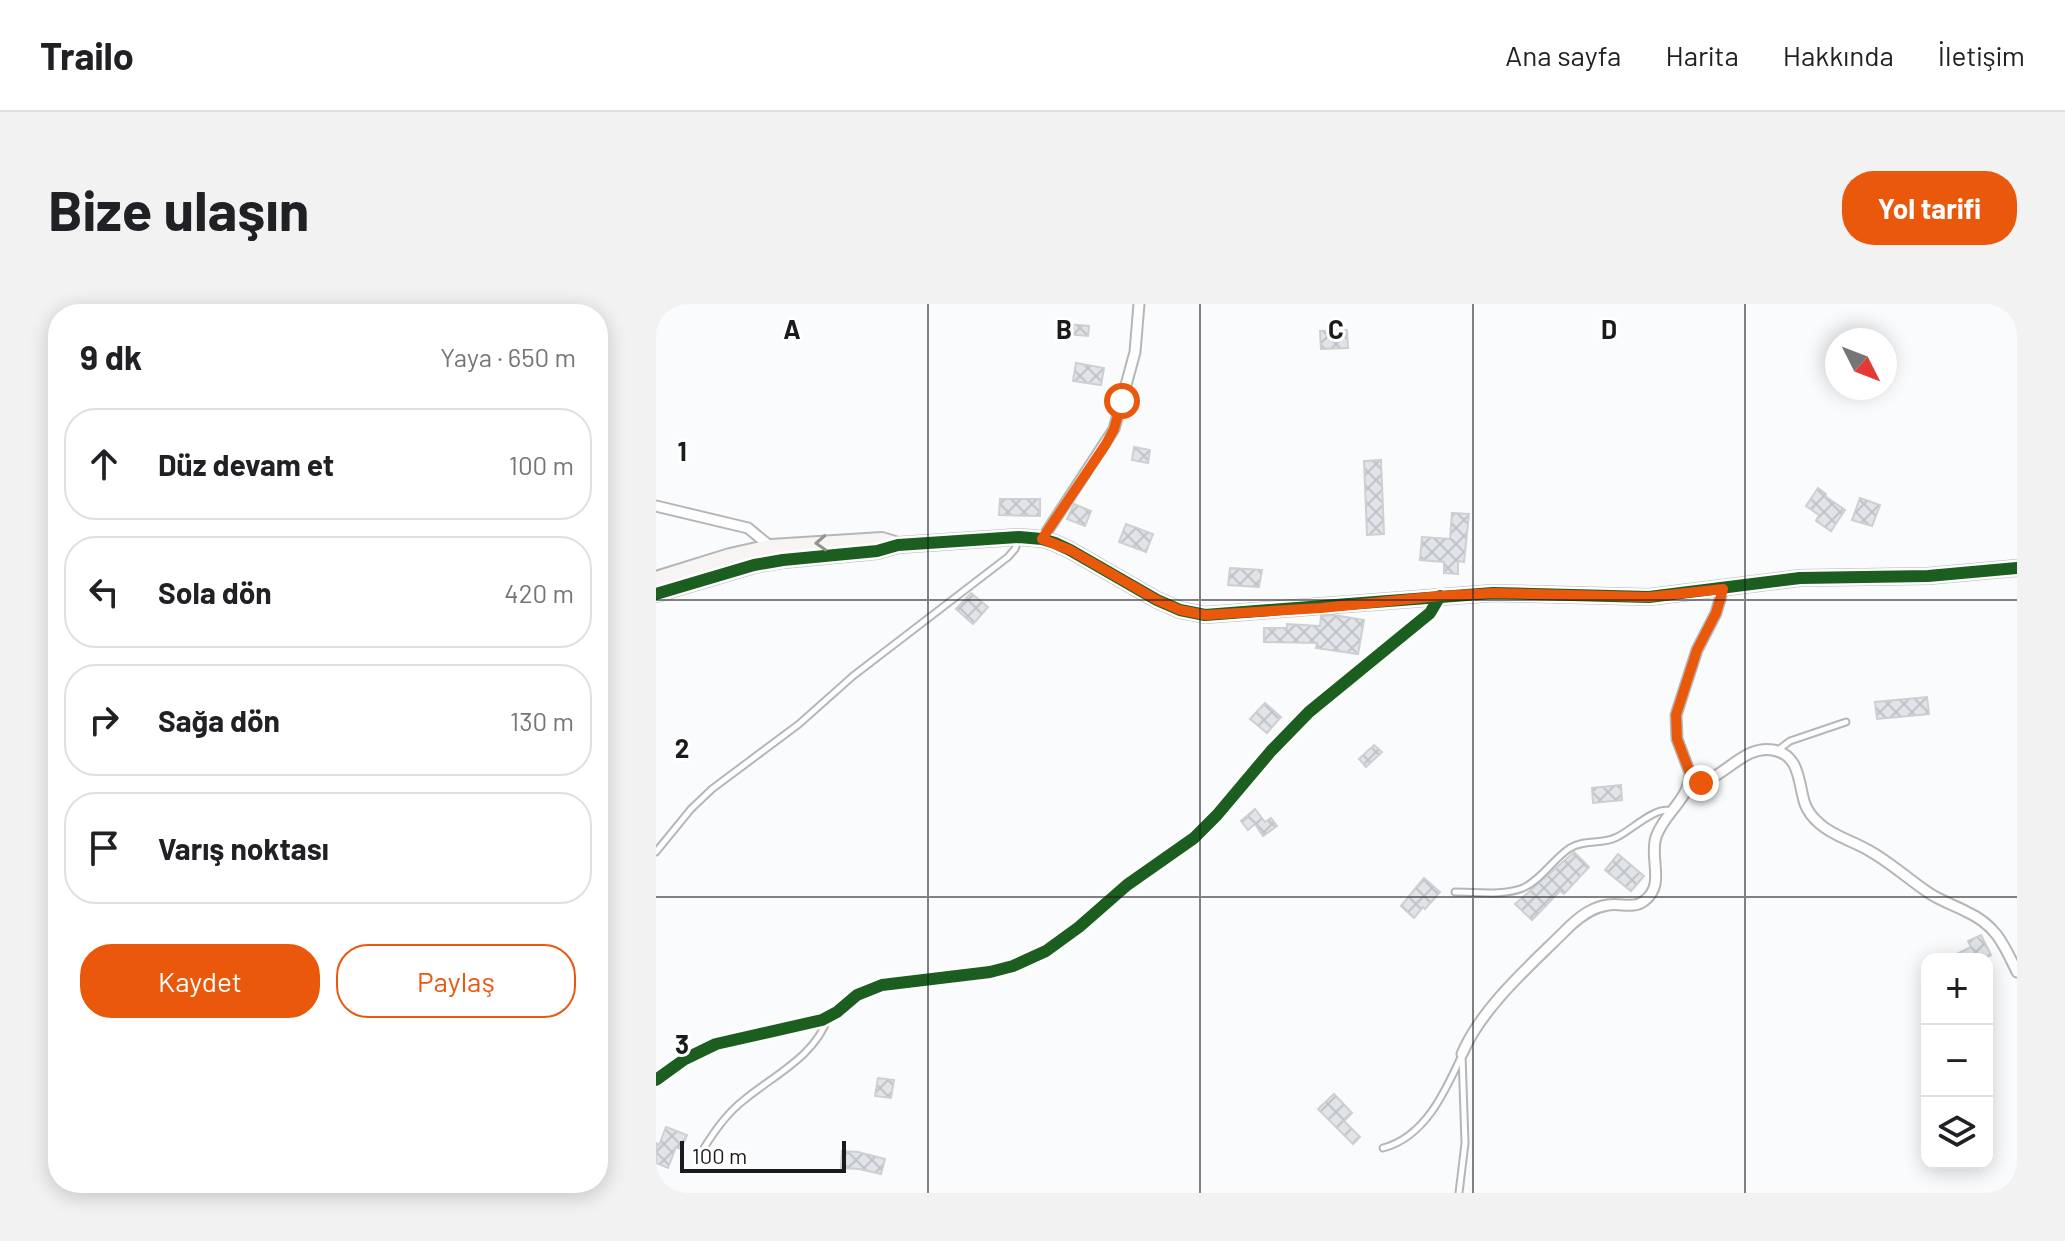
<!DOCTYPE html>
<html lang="tr">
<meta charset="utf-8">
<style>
body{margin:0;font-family:Barlow,sans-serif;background:#f2f2f2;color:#202124}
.controls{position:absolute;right:24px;bottom:24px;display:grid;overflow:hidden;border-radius:16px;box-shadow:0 4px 20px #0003}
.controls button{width:72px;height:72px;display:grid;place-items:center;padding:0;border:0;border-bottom:2px solid #e0e0e0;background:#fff;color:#202124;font:40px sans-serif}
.compass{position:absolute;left:1169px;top:24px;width:72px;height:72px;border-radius:50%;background:#fff;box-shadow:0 4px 20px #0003;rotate:132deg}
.scale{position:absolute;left:24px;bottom:20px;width:166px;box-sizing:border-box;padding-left:8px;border:4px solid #191b1d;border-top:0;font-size:22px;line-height:28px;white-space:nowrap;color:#191b1d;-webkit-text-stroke:6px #fff;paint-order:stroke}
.stop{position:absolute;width:24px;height:24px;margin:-18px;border:6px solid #ea580c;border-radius:50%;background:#fff}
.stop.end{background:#ea580c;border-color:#fff;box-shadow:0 2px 8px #0008}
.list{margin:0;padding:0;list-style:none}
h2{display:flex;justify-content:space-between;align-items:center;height:104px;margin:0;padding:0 32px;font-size:34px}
h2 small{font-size:26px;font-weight:400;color:#757577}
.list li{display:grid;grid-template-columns:52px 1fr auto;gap:24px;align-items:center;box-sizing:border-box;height:112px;margin:0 16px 16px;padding:0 16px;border:2px solid #e0e0e0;border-radius:32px}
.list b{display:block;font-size:30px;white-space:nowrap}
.list em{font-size:26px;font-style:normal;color:#757577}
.actions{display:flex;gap:16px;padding:24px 32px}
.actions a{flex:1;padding:18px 0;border:2px solid #ea580c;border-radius:32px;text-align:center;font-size:28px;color:#ea580c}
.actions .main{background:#ea580c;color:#fff}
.icon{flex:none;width:44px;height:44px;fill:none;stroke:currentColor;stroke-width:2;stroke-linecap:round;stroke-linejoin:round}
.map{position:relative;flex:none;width:1361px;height:889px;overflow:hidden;border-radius:32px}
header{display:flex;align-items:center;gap:48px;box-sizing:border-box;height:112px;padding:0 40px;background:#fff;border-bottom:2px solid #e0e0e0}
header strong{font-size:38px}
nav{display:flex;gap:44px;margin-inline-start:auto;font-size:28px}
.intro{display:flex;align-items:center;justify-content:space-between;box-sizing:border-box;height:192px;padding:0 48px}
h1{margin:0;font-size:56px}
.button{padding:20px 36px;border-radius:32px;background:#ea580c;color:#fff;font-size:28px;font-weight:700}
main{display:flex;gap:48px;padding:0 48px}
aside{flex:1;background:#fff;border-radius:32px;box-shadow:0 4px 20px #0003}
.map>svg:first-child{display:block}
.building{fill:url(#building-cross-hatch);stroke:#cecfd1;stroke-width:2}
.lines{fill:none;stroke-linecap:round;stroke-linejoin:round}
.lane-casing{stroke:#b5b6b8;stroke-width:9}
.street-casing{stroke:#b5b6b8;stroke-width:13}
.secondary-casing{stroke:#b5b6b8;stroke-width:18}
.lane{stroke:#fefeff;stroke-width:5}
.street{stroke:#fefeff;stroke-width:9}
.secondary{stroke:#f7f5f3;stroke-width:14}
.cycleway-casing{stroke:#fff;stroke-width:17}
.cycleway{stroke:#1b5e20;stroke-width:12}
.oneway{stroke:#939393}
.route{stroke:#ea580c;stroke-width:10}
.grid{fill:none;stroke:#191b1d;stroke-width:2;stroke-opacity:0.55}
.grid-label{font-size:26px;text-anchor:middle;font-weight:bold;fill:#191b1d;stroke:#fff;stroke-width:6;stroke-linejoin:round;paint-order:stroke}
</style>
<header>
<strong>Trailo</strong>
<nav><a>Ana sayfa</a><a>Harita</a><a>Hakkında</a><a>İletişim</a></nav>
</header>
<div class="intro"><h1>Bize ulaşın</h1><a class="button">Yol tarifi</a></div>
<main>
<aside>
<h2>9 dk<small>Yaya · 650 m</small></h2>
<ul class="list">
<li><svg class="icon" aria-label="ahead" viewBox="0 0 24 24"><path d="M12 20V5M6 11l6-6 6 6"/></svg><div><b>Düz devam et</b></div><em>100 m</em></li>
<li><svg class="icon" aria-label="left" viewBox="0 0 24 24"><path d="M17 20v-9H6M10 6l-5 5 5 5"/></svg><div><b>Sola dön</b></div><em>420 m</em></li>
<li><svg class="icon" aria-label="right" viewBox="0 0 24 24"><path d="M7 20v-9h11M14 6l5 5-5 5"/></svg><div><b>Sağa dön</b></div><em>130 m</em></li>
<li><svg class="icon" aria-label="arrive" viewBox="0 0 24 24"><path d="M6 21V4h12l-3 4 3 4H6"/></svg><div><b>Varış noktası</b></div></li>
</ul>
<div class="actions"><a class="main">Kaydet</a><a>Paylaş</a></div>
</aside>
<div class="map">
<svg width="1361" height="889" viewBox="0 0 1361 889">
<defs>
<pattern id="building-cross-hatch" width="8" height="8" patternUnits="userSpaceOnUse" patternTransform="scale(2)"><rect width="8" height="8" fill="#e0e4e9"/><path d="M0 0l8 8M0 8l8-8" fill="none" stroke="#c0c3c7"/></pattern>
</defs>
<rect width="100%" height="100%" fill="#fafbfd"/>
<!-- building -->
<g class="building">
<polygon points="411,20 433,22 432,32 410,30"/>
<polygon points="691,26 692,44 665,45 664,27"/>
<polygon points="420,59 448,64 445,81 417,77"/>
<polygon points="478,143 494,146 492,159 476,156"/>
<polygon points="725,156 728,230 711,231 708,157"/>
<polygon points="1162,184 1170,190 1169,192 1189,206 1175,227 1160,217 1163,211 1150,202"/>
<polygon points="1204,194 1224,201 1216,222 1196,216"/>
<polygon points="344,195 384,195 384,212 343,211"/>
<polygon points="418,200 435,207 429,222 411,215"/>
<polygon points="796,209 813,210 808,258 802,257 802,270 788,269 788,258 764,256 766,233 794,235"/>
<polygon points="470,220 497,230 490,248 463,238"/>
<polygon points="574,264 606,266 603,283 572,281"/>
<polygon points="315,289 332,303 317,320 300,305"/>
<polygon points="678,311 708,316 702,350 660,344 661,339 608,338 608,324 631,324 631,320 664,322 665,312"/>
<polygon points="1271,393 1273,410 1221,415 1219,398"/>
<polygon points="609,399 625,413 611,429 594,415"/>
<polygon points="718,441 726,448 710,463 703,455"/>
<polygon points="965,481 966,496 937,499 936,484"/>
<polygon points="599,505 609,518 615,514 621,522 607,532 599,520 592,526 585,517"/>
<polygon points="918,548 933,563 908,590 904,587 876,616 859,600"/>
<polygon points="962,550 988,572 975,587 949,566"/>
<polygon points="768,574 784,588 769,605 767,603 758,614 745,602"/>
<polygon points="1325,631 1335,651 1327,655 1291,655 1315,643 1312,637"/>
<polygon points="222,774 238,776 235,794 219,792"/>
<polygon points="678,790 696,809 688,817 704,833 697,840 662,805"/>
<polygon points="10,823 31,831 25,845 20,843 12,864 0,859 0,839 3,841"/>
<polygon points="186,847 202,848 229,855 225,870 203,865 185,864"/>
</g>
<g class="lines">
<!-- lane casing -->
<g class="lane-casing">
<g id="lane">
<polyline points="1122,446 1134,437 1190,418"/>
<polyline points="0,548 35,505 56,485 143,420 197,372 352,253 359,245 363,234"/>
<path d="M799,588C821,588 846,592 867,584C885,576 897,555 914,544C929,535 946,541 961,533C976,526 999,502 1015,507"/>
<path d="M48,844C59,826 71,809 88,796C118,771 158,753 172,714"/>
<path d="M727,844C769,833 789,788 806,751"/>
<polyline points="803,889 809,839 806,751"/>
</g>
</g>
<!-- street casing -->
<g class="street-casing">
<g id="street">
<polyline points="0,202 92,224 115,243"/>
<polyline points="386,235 458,125 479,48 483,0"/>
<path d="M1034,479C1064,482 1085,440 1117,446C1145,451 1142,480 1149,500C1152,508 1158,515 1164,520C1177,532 1197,537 1212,546C1234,558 1252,575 1273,589C1285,597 1298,601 1311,608C1340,621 1348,641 1361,668"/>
<path d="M806,750C826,702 878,658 915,621C926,611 937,603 952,601C965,599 978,605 988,597C1010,581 993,555 1000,533C1008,509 1034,495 1034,469L1021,435L1020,411L1041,346L1060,309L1067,285"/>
<polyline points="0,776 29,755 60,740 166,716 181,708 201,691 226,681 334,668 357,662 390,647 423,623 471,581 538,534 561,511 615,447 653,408 774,309 784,292"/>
</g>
</g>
<!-- secondary casing -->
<g class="secondary-casing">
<g id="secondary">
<polyline points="0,275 74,252 115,243 226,236 242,241"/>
<polyline points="0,290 98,261 127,256 221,247 242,241 363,233 386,235 399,239 414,246 501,296 524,306 549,311 837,289 993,293 1144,274 1272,272 1361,264"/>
</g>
</g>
<!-- lane -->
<use href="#lane" class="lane"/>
<!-- street -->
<use href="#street" class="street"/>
<!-- secondary -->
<use href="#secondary" class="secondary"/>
<!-- cycleway casing -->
<g class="cycleway-casing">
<g id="cycleway">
<polyline points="0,290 98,261 127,256 221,247 242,241 363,233 386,235 399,239 414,246 501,296 524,306 549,311 837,289 993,293 1144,274 1272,272 1361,264"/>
<polyline points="0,776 29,755 60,740 166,716 181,708 201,691 226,681 334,668 357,662 390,647 423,623 471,581 538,534 561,511 615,447 653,408 774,309 784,292"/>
</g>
</g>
<!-- cycleway -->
<use href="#cycleway" class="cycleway"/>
</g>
<!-- one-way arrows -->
<defs><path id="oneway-chevron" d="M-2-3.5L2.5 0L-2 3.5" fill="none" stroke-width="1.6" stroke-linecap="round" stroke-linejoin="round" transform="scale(2)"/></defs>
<use class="oneway" href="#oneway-chevron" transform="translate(165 239) rotate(177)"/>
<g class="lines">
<!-- route -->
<polyline class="route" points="466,97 458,125 450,140 386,235 414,246 501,296 524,306 549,311 665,304 784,292 837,289 993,293 1067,285 1060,309 1041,346 1020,411 1021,435 1034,469 1034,479 1045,479"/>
</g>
<!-- grid -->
<path class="grid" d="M272,0V889M544,0V889M817,0V889M1089,0V889M0,296H1361M0,593H1361"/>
<g class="grid-label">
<text x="136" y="35">A</text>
<text x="408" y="35">B</text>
<text x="680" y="35">C</text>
<text x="953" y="35">D</text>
<text x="26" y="157">1</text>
<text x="26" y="454">2</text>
<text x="26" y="750">3</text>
</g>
</svg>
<div class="controls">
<button>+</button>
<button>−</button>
<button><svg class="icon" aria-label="layers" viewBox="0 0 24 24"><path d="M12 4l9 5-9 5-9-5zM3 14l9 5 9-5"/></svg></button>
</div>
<svg class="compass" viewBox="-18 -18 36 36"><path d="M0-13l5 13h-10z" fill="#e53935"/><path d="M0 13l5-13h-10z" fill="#757577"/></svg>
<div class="scale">100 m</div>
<div class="stop" style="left:466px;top:97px"></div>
<div class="stop end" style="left:1045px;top:479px"></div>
</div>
</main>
